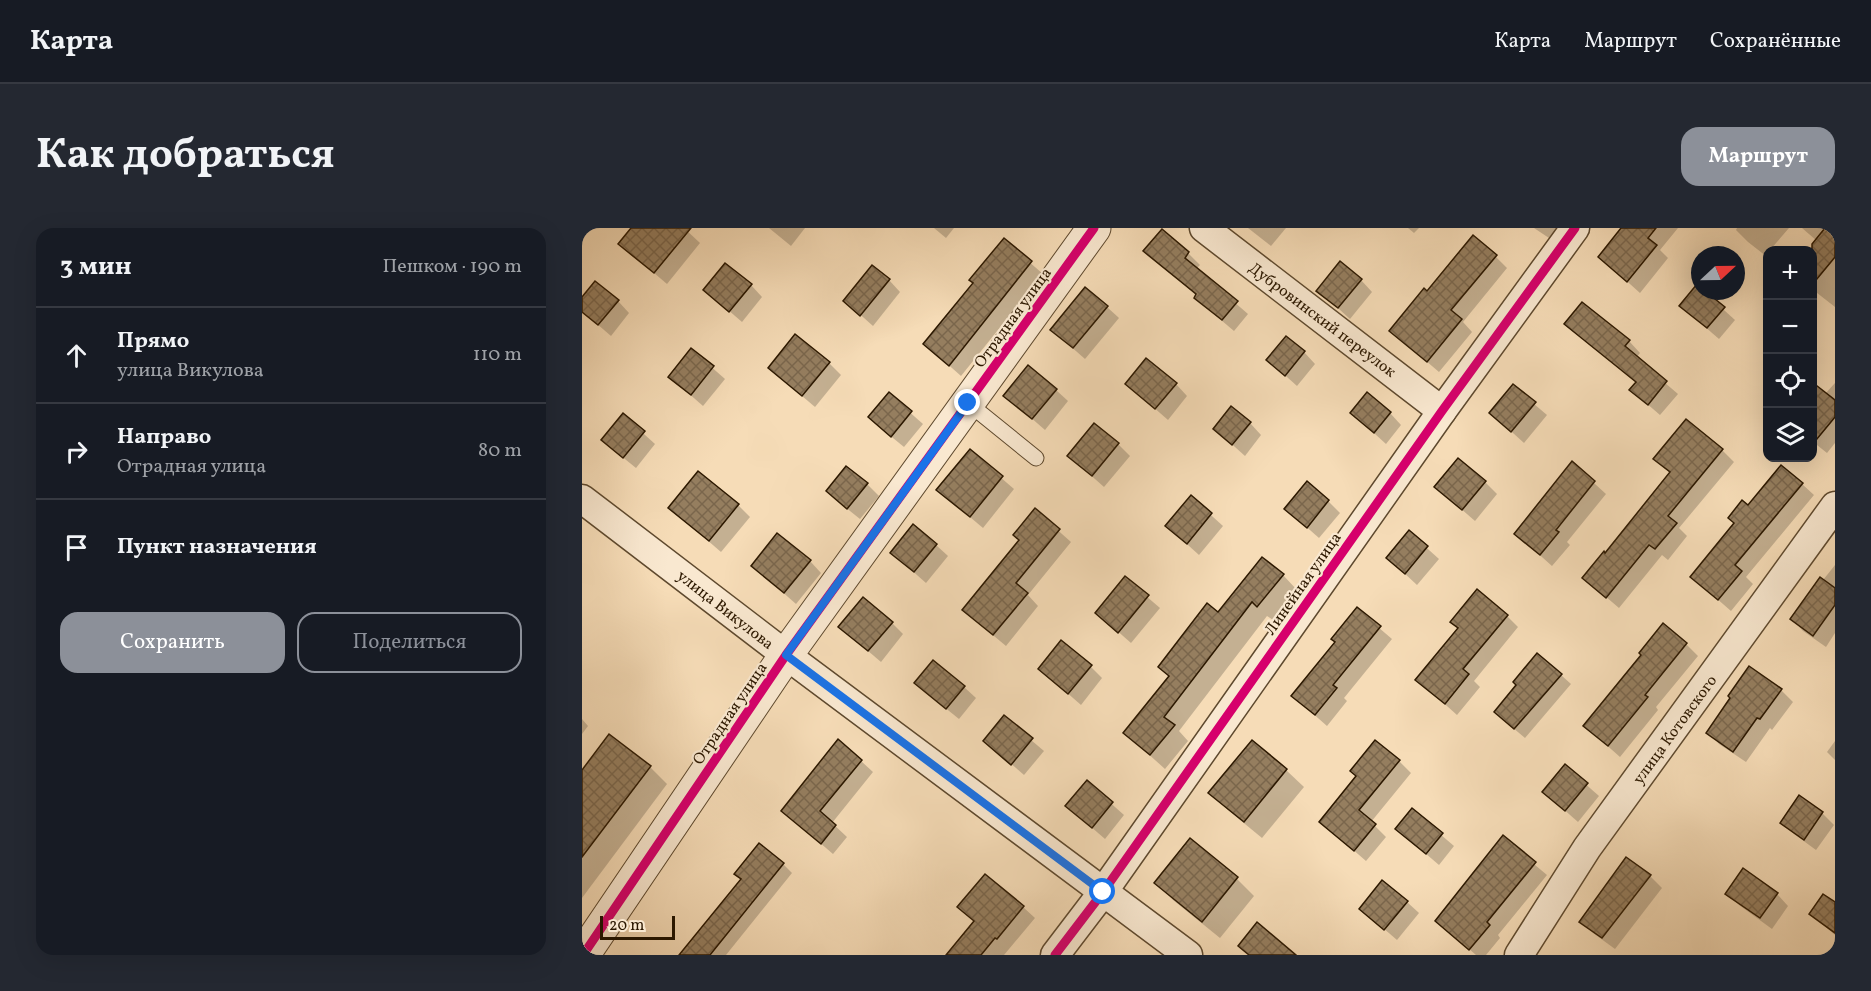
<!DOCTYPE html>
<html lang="ru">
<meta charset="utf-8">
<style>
body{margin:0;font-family:Vollkorn,serif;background:#242831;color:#f1f3f6}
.controls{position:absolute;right:18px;top:18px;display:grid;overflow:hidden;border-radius:12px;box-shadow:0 6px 24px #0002}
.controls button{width:54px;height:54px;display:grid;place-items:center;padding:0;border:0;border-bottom:2px solid #363941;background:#171b24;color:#f1f3f6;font:30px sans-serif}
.compass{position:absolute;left:1109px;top:18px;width:54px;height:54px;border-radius:50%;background:#171b24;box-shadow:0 6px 24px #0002;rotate:68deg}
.scale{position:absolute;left:18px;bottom:15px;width:75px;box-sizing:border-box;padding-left:6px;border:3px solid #2c1800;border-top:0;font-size:16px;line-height:21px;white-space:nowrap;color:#2c1800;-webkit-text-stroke:4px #f9e8d0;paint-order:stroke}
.stop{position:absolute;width:18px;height:18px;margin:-14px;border:4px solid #1a73e8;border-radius:50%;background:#fff}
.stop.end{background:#1a73e8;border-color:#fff;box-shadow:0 2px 6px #0008}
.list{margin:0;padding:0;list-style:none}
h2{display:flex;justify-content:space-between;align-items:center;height:78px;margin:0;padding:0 24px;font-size:26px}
h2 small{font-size:20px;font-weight:400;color:#9ea1a6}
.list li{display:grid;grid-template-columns:39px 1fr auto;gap:18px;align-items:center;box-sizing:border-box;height:96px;padding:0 24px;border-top:2px solid #363941}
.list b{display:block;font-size:22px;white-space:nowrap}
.list p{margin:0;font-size:20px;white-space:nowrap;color:#9ea1a6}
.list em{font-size:20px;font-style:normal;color:#9ea1a6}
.actions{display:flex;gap:12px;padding:18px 24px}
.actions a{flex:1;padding:14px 0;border:2px solid #8c9099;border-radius:18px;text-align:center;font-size:21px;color:#8c9099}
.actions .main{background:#8c9099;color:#fff}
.icon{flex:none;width:33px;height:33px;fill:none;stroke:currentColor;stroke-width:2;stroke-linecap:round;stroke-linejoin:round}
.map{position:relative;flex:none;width:1253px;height:727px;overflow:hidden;border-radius:18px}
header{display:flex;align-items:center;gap:36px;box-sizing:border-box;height:84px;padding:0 30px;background:#171b24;border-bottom:2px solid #363941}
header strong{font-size:28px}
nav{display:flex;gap:33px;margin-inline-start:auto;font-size:21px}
.intro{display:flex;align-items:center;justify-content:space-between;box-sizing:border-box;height:144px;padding:0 36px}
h1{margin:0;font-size:42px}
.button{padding:15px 27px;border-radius:18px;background:#8c9099;color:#fff;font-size:21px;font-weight:700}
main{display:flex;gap:36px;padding:0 36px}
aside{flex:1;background:#171b24;border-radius:18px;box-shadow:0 6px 24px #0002}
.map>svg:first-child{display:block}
.shadow{fill:#0003}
.building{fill:url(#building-cross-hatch);stroke:#2c1800;stroke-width:1.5}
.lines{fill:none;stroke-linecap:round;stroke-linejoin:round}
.service-casing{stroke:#5e492e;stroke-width:17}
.minor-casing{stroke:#5e492e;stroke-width:31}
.tertiary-casing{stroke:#5e492e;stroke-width:35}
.service{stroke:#f9e8d0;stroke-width:15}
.minor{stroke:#f9e8d0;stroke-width:28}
.tertiary{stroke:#f9e8d0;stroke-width:33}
.cycleway-casing{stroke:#f9e8d0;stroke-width:13}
.cycleway{stroke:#d6006c;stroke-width:9}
.route{stroke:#1a73e8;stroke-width:8}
.labels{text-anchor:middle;stroke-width:4.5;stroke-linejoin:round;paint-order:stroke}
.street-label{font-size:16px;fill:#2c1800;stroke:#f9e8d0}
</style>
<header>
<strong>Карта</strong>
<nav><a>Карта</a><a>Маршрут</a><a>Сохранённые</a></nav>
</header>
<div class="intro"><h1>Как добраться</h1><a class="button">Маршрут</a></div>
<main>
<aside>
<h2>3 мин<small>Пешком · 190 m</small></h2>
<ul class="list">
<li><svg class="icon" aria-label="ahead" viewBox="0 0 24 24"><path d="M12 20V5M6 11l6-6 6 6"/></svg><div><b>Прямо</b><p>улица Викулова</p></div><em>110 m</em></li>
<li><svg class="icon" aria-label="right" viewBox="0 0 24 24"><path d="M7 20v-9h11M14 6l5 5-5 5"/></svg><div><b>Направо</b><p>Отрадная улица</p></div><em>80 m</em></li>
<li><svg class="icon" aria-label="arrive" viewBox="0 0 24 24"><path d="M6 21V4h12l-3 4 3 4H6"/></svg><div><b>Пункт назначения</b></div></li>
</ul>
<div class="actions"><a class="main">Сохранить</a><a>Поделиться</a></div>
</aside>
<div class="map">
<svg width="1253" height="727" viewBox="0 0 1253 727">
<defs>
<pattern id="building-cross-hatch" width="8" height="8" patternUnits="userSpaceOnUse" patternTransform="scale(1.5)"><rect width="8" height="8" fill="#957e5f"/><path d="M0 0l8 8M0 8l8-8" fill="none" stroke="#7a664c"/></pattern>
</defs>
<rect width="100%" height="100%" fill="#f6dcb7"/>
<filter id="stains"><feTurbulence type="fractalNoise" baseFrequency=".00333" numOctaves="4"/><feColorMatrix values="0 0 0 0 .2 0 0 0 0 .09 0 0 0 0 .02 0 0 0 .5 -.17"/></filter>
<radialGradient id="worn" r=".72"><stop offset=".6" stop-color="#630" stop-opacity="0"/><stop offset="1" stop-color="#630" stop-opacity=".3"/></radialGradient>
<!-- shadow -->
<g class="shadow">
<polygon points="51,0 102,0 118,15 85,56 38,16"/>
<polygon points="187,0 223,0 209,18"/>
<polygon points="352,0 372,0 364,10"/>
<polygon points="666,0 704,0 689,18"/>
<polygon points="826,0 837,0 832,5"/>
<polygon points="952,0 978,0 970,12"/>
<polygon points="1041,0 1096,0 1078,22 1086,30 1058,65 1018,29"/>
<polygon points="1155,0 1207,0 1188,22 1186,22 1184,28 1166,14 1154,2"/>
<polygon points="1220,0 1253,0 1253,79 1230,61 1230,22 1227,22 1235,13"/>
<polygon points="422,12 461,46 379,148 343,116 392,55"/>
<polygon points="563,23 606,25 618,37 614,41 666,86 652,103 626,81 614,69 615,68"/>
<polygon points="913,28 925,40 881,94 890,104 857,144 809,103 846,65"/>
<polygon points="307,52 318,64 291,98 263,73"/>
<polygon points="779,52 790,64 768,91 736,62"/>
<polygon points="169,57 180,69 160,94 123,62"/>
<polygon points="1118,63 1121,63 1153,92 1137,111 1099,78"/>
<polygon points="0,72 36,73 47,85 29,108 0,83"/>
<polygon points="525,79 537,90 503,131 470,102"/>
<polygon points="984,96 1047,113 1058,125 1054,130 1096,166 1078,187 1049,162 1055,155"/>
<polygon points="110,122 143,151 121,178 88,149"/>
<polygon points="722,124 733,136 715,158 686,132"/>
<polygon points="247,135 259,147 233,179 200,151"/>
<polygon points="1253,155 1253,215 1245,225 1230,213 1243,166"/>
<polygon points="545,156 594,156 605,168 586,192"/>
<polygon points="931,158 965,187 942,215 909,185"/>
<polygon points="474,162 486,173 463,202 423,167"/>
<polygon points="307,166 341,196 322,219 300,201"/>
<polygon points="770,185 808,185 819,197 804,216"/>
<polygon points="41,187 73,216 54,240 33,223"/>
<polygon points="668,195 679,207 663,228 633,201"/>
<polygon points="536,216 548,228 522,259 487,228"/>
<polygon points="1140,222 1152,234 1097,300 1105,308 1086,332 1080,327 1037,380 1002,350 1023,327 1089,246 1073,230"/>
<polygon points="388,223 432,261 401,300 356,262"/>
<polygon points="990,235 1024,266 985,314 988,317 970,338 934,306"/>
<polygon points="903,254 915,266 893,293 854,259"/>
<polygon points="285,256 297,268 278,291 258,275"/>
<polygon points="1220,256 1232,267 1164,349 1171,356 1149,383 1110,349 1166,279"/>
<polygon points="609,269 641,298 617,327 585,298"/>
<polygon points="746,273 758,285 737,310 704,281"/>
<polygon points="156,277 168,289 139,324 88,280"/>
<polygon points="453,282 489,314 446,367 456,378 424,418 394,393"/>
<polygon points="827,304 857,331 835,357 806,330"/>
<polygon points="354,317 366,328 344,355 310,325"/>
<polygon points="228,333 239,345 214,376 171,338"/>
<polygon points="1253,337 1253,405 1244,419 1221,403 1210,391"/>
<polygon points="701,347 715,362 691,392 685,388 597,503 606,513 583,541 543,505 588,450 578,439 636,386"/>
<polygon points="543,350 578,380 549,415 515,385"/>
<polygon points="775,381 810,411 762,470 765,473 745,498 711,468 755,414"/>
<polygon points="925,388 936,399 892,453 898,459 875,487 836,452"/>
<polygon points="310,395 321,406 299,434 258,399"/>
<polygon points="1104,416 1116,428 1074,479 1076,482 1038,529 1003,498"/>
<polygon points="509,439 520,450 499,477 458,441"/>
<polygon points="979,447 989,456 943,510 924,494"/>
<polygon points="382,459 394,470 377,491 346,466"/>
<polygon points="1199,462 1211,474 1190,502 1188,500 1164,534 1137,516 1126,504"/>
<polygon points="422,489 462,523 442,547 403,513"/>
<polygon points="0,491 6,498 0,506"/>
<polygon points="1253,513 1253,532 1245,524"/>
<polygon points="670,514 704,542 722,559 680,610 646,582 628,565"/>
<polygon points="279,533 291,544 250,595 265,609 251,626 201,583"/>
<polygon points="817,533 829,545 789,594 804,609 784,633 739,594"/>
<polygon points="983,538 1017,568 996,594 962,564"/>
<polygon points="68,539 85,556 0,670 0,544"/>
<polygon points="505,554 542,587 523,611 485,578"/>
<polygon points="1218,569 1240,585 1252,597 1234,622 1212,606 1200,594"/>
<polygon points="830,582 872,618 857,637 815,601"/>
<polygon points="921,610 965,647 916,707 918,710 904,727 894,727 855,693"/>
<polygon points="201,636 210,645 144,727 113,727"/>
<polygon points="1068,648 1080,660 1033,721 1011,705 999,693"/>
<polygon points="655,651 672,668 638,710 591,672 574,654"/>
<polygon points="1145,665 1195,666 1206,678 1190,701 1157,677"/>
<polygon points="825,674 837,685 815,712 779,681"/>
<polygon points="1253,676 1253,707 1229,686"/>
<polygon points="377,679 441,679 453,690 422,727 366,727 393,694"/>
</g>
<!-- building -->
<g class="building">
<polygon points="49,0 109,0 72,45 36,16"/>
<polygon points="1039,0 1074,0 1066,10 1075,17 1045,54 1016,29"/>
<polygon points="1243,0 1253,0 1253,29 1230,57 1230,16"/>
<polygon points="580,1 607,24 603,30 656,73 640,92 612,70 614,66 561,23"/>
<polygon points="891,7 915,27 869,82 880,91 845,134 807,103 842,60 845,63"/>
<polygon points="422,10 450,33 367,138 341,116 391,55 387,52"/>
<polygon points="758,33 780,51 756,80 734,63"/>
<polygon points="143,35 170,56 147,84 121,62"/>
<polygon points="290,37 308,51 278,88 261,73"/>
<polygon points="13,53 37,72 16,97 0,84 0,69"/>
<polygon points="1115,56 1118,59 1118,63 1123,63 1143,79 1125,100 1097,78"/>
<polygon points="503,59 526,78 491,120 468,102"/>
<polygon points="1000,74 1048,112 1043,118 1085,153 1066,177 1047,162 1054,154 982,96"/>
<polygon points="213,106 248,134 220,168 186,140"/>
<polygon points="704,108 723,123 703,148 684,132"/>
<polygon points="109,120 132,138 109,167 86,149"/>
<polygon points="564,130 595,155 573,181 543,156"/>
<polygon points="446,137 475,161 450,191 421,168"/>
<polygon points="1230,154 1253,172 1253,189 1230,217"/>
<polygon points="931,156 954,174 929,204 907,185"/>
<polygon points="307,164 330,183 309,209 286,189"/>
<polygon points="785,164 809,184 792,205 768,185"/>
<polygon points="649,178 669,194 650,217 631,201"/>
<polygon points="41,185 63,203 41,230 19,212"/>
<polygon points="1104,191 1141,221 1086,288 1095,295 1073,321 1067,317 1024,370 1000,350 1022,323 1023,325 1088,244 1071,231"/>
<polygon points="512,195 537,215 510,248 485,228"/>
<polygon points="388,221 421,248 388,289 354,262"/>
<polygon points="876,230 904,253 880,282 852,259"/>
<polygon points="990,233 1013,253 974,302 977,304 958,327 932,306"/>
<polygon points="1199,237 1221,255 1153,337 1160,343 1136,372 1108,349 1152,295 1146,290 1160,272 1166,277"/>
<polygon points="264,238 286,255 265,281 244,263"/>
<polygon points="116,243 157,276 127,313 86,280"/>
<polygon points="725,253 747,272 725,300 702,281"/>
<polygon points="609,267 630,285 605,316 583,298"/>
<polygon points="453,280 478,301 434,355 446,365 411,407 380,382 437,312 431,307"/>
<polygon points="331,296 355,316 332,344 308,325"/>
<polygon points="827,302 846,318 823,346 804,330"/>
<polygon points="195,305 229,332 202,365 169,338"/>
<polygon points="680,329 702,346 675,379 670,374 582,489 593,497 568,527 541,505 587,448 576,439 625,375 636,384"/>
<polygon points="543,348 567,367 536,405 513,385"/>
<polygon points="1238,349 1253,360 1253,377 1231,408 1208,391"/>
<polygon points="895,361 926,387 881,441 887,446 863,476 833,452 876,400 868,394"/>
<polygon points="281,369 311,394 286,423 256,399"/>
<polygon points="775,379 799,398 751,457 755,460 733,487 709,468 753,414 749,411"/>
<polygon points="1081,395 1105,415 1063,467 1066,469 1026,518 1001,498 1059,427 1057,425"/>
<polygon points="479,412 510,437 486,466 456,441"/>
<polygon points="955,425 980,446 932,501 912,484 934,457 931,454"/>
<polygon points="351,432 383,458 364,481 332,455"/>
<polygon points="1167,438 1200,461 1178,491 1175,490 1151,524 1124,505 1148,470 1146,468"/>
<polygon points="422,487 451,510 429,537 401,513"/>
<polygon points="27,506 69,538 0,629 0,542"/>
<polygon points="256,511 280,532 238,583 254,597 239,616 199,583"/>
<polygon points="670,512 705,541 662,594 626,565"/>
<polygon points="793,512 818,532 777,582 794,596 772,623 737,594 774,548 768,543"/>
<polygon points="983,536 1006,555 983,583 960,564"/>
<polygon points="505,552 531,574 510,600 483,578"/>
<polygon points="1217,567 1241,584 1222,612 1198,595"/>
<polygon points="830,580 861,605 844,626 813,601"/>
<polygon points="921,607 954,634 905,694 908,697 887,722 853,693"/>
<polygon points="608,610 656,649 620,694 572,655"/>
<polygon points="177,615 202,635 128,727 97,727 159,651 152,646"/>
<polygon points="1044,629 1069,647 1020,710 997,694"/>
<polygon points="1161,640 1196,665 1178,690 1143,666"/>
<polygon points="403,646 442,678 415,711 413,710 399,727 364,727 392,693 375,679"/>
<polygon points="800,652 826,673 802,702 777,681"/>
<polygon points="1241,666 1253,674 1253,705 1227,686"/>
<polygon points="675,694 714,727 667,727 656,718"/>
</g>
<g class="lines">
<!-- service casing -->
<g class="service-casing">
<polyline id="service" points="386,175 454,230"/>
</g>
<!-- minor casing -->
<g class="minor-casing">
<g id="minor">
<polyline points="622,0 860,183"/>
<polyline points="0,271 204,427 606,727"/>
<polyline points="473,727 521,664 860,183 993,0"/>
<polyline points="937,727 1005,620 1253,278"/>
</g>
</g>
<!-- tertiary casing -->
<g class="tertiary-casing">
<polyline id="tertiary" points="1,727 204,427 512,0"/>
</g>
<!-- service -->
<use href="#service" class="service"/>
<!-- minor -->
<use href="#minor" class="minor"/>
<!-- tertiary -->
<use href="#tertiary" class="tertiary"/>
<!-- cycleway casing -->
<g class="cycleway-casing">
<g id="cycleway">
<polyline points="1,727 204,427 512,0"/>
<polyline points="473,727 521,664 860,183 993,0"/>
</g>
</g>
<!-- cycleway -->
<use href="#cycleway" class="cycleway"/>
</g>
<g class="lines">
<!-- route -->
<polyline class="route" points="386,175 204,427 521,664"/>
</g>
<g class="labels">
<!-- street labels -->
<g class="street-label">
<text transform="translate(430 89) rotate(-54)" y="6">Отрадная улица</text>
<text transform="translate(741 91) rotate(37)" y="6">Дубровинский переулок</text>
<text transform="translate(720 355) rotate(-55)" y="6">Линейная улица</text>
<text transform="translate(144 381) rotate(38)" y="6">улица Викулова</text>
<text transform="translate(147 485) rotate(-56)" y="6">Отрадная улица</text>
<text transform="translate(1092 501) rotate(-54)" y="6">улица Котовского</text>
</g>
</g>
<rect width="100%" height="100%" filter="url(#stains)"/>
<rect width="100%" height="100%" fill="url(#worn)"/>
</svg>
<div class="controls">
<button>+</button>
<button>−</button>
<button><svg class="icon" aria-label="locate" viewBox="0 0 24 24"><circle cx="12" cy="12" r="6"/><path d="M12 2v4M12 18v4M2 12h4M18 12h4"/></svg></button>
<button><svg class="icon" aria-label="layers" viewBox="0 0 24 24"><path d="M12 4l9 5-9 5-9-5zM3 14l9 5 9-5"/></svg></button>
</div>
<svg class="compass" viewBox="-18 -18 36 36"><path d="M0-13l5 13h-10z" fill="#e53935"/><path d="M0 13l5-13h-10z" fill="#9ea1a6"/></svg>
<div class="scale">20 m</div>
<div class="stop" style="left:521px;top:664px"></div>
<div class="stop end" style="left:386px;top:175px"></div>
</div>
</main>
